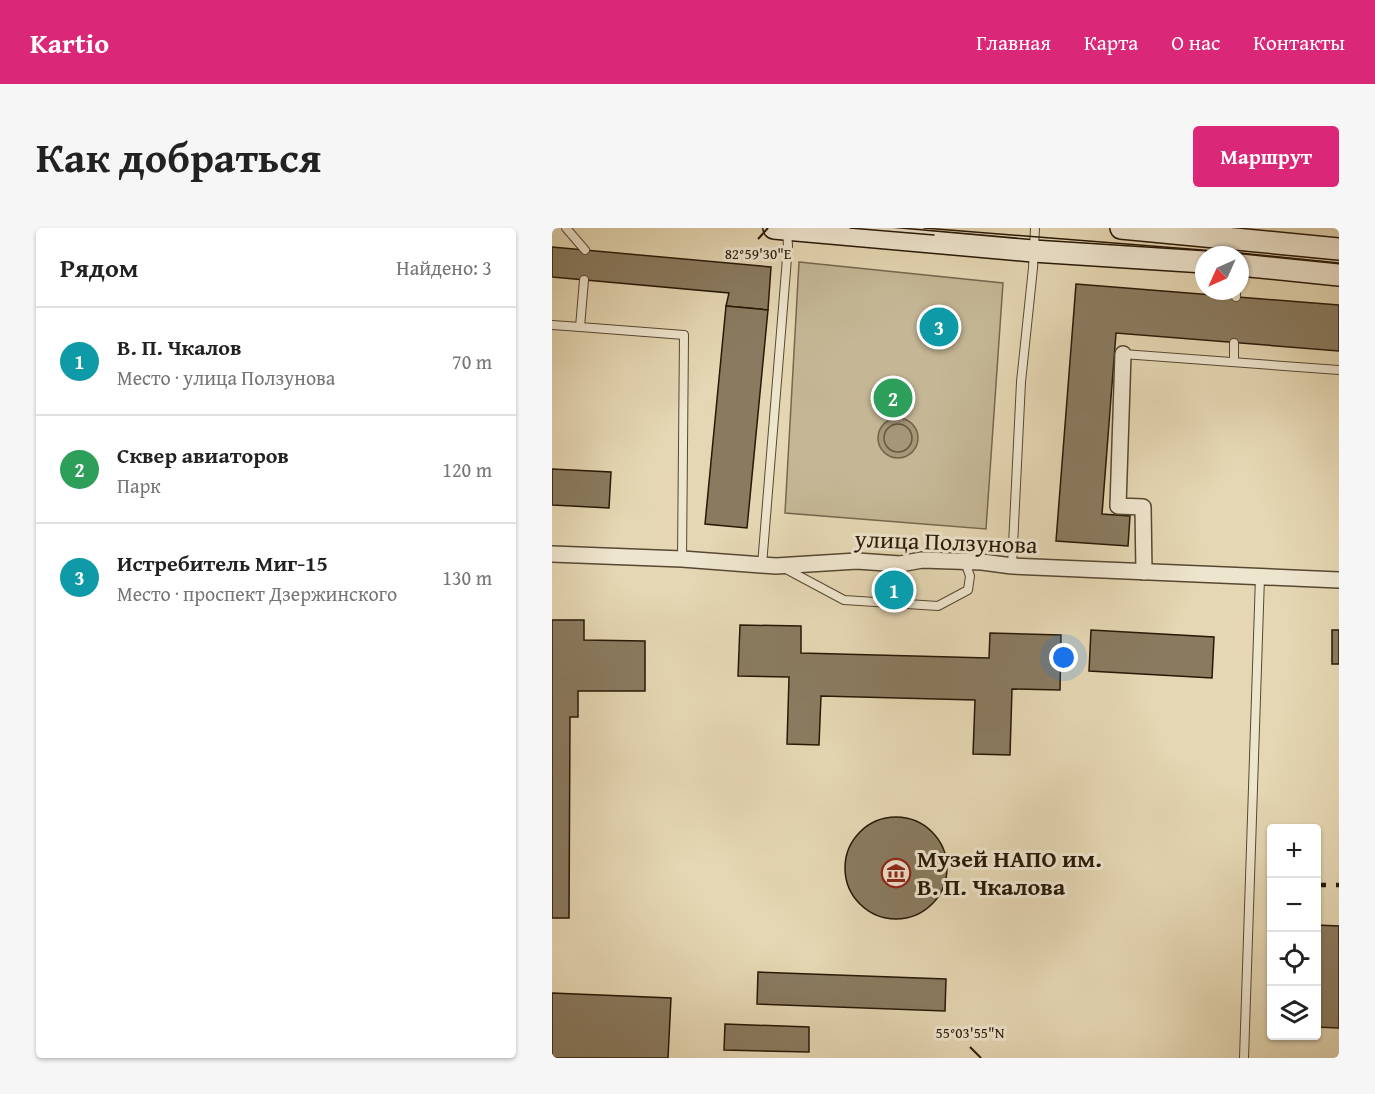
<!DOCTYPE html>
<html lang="ru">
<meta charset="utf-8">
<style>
body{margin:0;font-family:"Gentium Book Plus",serif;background:#f6f6f6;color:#222}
.controls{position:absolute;right:18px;bottom:18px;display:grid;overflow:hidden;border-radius:6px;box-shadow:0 2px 4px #0004}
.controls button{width:54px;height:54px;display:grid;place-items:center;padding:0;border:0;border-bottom:2px solid #e0e0e0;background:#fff;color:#222;font:30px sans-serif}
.compass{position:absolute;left:643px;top:18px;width:54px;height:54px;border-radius:50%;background:#fff;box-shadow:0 2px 4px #0004;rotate:225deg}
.you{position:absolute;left:512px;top:430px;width:21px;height:21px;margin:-15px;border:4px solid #fff;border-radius:50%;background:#1a73e8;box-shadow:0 0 0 9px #1a73e833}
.badge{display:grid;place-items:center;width:39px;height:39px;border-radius:50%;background:#db2777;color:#fff;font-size:20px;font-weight:700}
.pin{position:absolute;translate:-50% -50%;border:3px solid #fff;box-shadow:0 2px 6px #0006}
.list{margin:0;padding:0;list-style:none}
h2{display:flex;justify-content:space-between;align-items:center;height:78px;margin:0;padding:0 24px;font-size:26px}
h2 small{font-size:20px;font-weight:400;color:#767676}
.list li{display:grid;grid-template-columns:39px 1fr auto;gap:18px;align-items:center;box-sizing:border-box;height:108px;padding:0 24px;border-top:2px solid #e0e0e0}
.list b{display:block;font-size:22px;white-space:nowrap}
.list p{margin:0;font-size:20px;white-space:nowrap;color:#767676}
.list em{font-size:20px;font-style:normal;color:#767676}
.icon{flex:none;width:33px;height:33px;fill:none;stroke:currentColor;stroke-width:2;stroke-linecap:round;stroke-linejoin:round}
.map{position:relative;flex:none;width:787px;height:830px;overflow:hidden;border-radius:6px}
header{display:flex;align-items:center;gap:36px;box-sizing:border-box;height:84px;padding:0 30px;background:#db2777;color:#fff}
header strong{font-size:28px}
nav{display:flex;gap:33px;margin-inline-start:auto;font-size:21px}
.intro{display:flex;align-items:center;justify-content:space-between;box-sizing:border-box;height:144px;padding:0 36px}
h1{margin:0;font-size:42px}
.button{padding:15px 27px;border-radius:6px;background:#db2777;color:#fff;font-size:21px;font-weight:700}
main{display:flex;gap:36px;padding:0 36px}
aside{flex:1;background:#fff;border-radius:6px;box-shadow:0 2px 4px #0004}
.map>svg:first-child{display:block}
.green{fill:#c5b796;stroke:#76684e;stroke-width:1.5}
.water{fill:#a59678;stroke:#73644a;stroke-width:1.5}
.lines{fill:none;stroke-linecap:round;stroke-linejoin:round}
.shore{stroke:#66573f;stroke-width:1.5}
.building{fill:#8a7b60;stroke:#281806;stroke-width:1.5}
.service-casing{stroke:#574831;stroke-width:10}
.minor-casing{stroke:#574831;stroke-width:18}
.secondary-casing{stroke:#281806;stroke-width:24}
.service{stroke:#eee5ce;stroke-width:8}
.minor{stroke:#eee5ce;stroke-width:15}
.secondary{stroke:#eee5ce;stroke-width:21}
.tram{stroke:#281806;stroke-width:1.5}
.rail{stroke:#281806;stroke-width:4.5;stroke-dasharray:10 10;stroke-linecap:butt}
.ticks{fill:none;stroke:#281806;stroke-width:2}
.labels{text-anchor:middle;stroke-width:6;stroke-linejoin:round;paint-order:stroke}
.street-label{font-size:24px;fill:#281806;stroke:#eee5ce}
.poi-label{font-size:24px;font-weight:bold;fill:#281806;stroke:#eee5ce;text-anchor:start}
.ticks-label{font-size:15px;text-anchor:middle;fill:#281806;stroke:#eee5ce;stroke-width:6;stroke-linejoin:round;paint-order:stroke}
</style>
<header>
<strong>Kartio</strong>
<nav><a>Главная</a><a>Карта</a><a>О нас</a><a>Контакты</a></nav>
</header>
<div class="intro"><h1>Как добраться</h1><a class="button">Маршрут</a></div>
<main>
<aside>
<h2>Рядом<small>Найдено: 3</small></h2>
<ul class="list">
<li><span class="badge" style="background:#0f9aa8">1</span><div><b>В. П. Чкалов</b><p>Место · улица Ползунова</p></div><em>70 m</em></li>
<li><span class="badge" style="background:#2e9e5b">2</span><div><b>Сквер авиаторов</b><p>Парк</p></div><em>120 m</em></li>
<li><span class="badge" style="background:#0f9aa8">3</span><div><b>Истребитель Миг-15</b><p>Место · проспект Дзержинского</p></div><em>130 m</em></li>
</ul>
</aside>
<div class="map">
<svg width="787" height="830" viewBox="0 0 787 830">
<rect width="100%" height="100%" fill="#e5d7b3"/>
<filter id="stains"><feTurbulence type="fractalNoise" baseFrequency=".00333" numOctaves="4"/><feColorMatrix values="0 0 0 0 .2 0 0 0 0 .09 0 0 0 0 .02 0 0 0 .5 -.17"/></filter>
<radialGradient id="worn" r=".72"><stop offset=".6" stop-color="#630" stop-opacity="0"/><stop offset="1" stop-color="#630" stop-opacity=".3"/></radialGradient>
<!-- green -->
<polygon class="green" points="247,34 451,55 434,301 233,285"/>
<!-- water -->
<circle class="water" cx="346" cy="210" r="20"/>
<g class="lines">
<!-- shore -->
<circle class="shore" cx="346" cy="210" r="14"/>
</g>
<!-- building -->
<g class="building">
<polygon points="0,19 219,39 216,82 174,78 177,65 0,49"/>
<polygon points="524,56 787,77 787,123 564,105 550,286 578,288 576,318 504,313"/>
<polygon points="174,78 216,82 195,300 153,296"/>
<polygon points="0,241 59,244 57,280 0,277"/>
<polygon points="0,392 32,392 32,412 93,413 93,463 26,463 26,489 18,489 17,690 0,690"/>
<polygon points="188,397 249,398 249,425 437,430 438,405 509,407 508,462 460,461 458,527 421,526 423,472 269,468 267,517 235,516 237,449 186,448"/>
<polygon points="539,402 662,409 660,450 537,443"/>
<rect x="780" y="402" width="7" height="34"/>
<circle cx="344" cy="640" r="51"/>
<polygon points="764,697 787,698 787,800 764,799"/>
<polygon points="206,744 394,751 393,783 205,776"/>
<polygon points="0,765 119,770 116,830 0,830"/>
<polygon points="173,796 257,799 257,824 172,822"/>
</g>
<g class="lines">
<!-- service casing -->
<g class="service-casing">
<g id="service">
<polyline points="14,0 33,22"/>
<polyline points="32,52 28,99 132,107 130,331"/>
<polyline points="684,69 684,63"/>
<polyline points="0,97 28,99"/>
<polyline points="571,126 787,142"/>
<polyline points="682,134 682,115"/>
<polyline points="210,337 236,18 235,3"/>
<polyline points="460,338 469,154 481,40 483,0"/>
<polyline points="234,341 292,372 386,378 416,362 418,348 413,334"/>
<polyline points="692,830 708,349"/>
</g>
</g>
<!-- minor casing -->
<g class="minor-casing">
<g id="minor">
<polyline points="571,126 566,278 591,279 592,344"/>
<polyline points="0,326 130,331 224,338 305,333 348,336 370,332 430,334 460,338 787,352"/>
</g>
</g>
<!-- secondary casing -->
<g class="secondary-casing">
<g id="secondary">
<polyline points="222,0 481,23 652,34"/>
<polyline points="569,0 787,21"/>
<polyline points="688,37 787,47"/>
</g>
</g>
<!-- service -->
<use href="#service" class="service"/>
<!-- minor -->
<use href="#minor" class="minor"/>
<!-- secondary -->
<use href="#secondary" class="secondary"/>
<!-- tram -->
<g class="tram">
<polyline points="298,0 382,7"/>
<polyline points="372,0 688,25 787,35"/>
</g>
<!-- rail -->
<polyline class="rail" points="764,657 787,657"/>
</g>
<!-- ticks -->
<path class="ticks" d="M206,11L216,0M418,819L429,830"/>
<!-- icons -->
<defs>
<g id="museum-ring" transform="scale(1.5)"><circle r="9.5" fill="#eee5ce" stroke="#8f2418" stroke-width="1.5"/><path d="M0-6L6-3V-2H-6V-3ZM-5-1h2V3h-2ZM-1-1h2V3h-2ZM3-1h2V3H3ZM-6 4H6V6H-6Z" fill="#8f2418"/></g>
</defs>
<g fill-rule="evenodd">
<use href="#museum-ring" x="344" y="645"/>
</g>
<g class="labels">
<!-- street labels -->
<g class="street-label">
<text transform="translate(394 314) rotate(2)" y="8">улица Ползунова</text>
</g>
<!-- poi labels -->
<g class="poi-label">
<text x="365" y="639">Музей НАПО им.<tspan x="365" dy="28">В. П. Чкалова</tspan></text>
</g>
</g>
<g class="ticks-label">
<text x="206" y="31">82°59'30"E</text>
<text x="418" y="810">55°03'55"N</text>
</g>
<rect width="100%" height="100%" filter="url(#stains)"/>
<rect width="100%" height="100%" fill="url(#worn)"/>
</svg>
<div class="controls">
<button>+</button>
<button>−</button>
<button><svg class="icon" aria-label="locate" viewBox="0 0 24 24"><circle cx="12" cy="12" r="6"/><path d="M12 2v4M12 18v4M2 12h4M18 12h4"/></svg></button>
<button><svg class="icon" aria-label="layers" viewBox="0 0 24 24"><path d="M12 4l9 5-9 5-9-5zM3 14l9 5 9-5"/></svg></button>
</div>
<svg class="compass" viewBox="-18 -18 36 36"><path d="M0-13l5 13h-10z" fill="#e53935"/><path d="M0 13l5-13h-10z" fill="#767676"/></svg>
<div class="you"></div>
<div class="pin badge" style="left:342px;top:362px;background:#0f9aa8">1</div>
<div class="pin badge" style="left:341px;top:170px;background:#2e9e5b">2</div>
<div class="pin badge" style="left:387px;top:99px;background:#0f9aa8">3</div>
</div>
</main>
